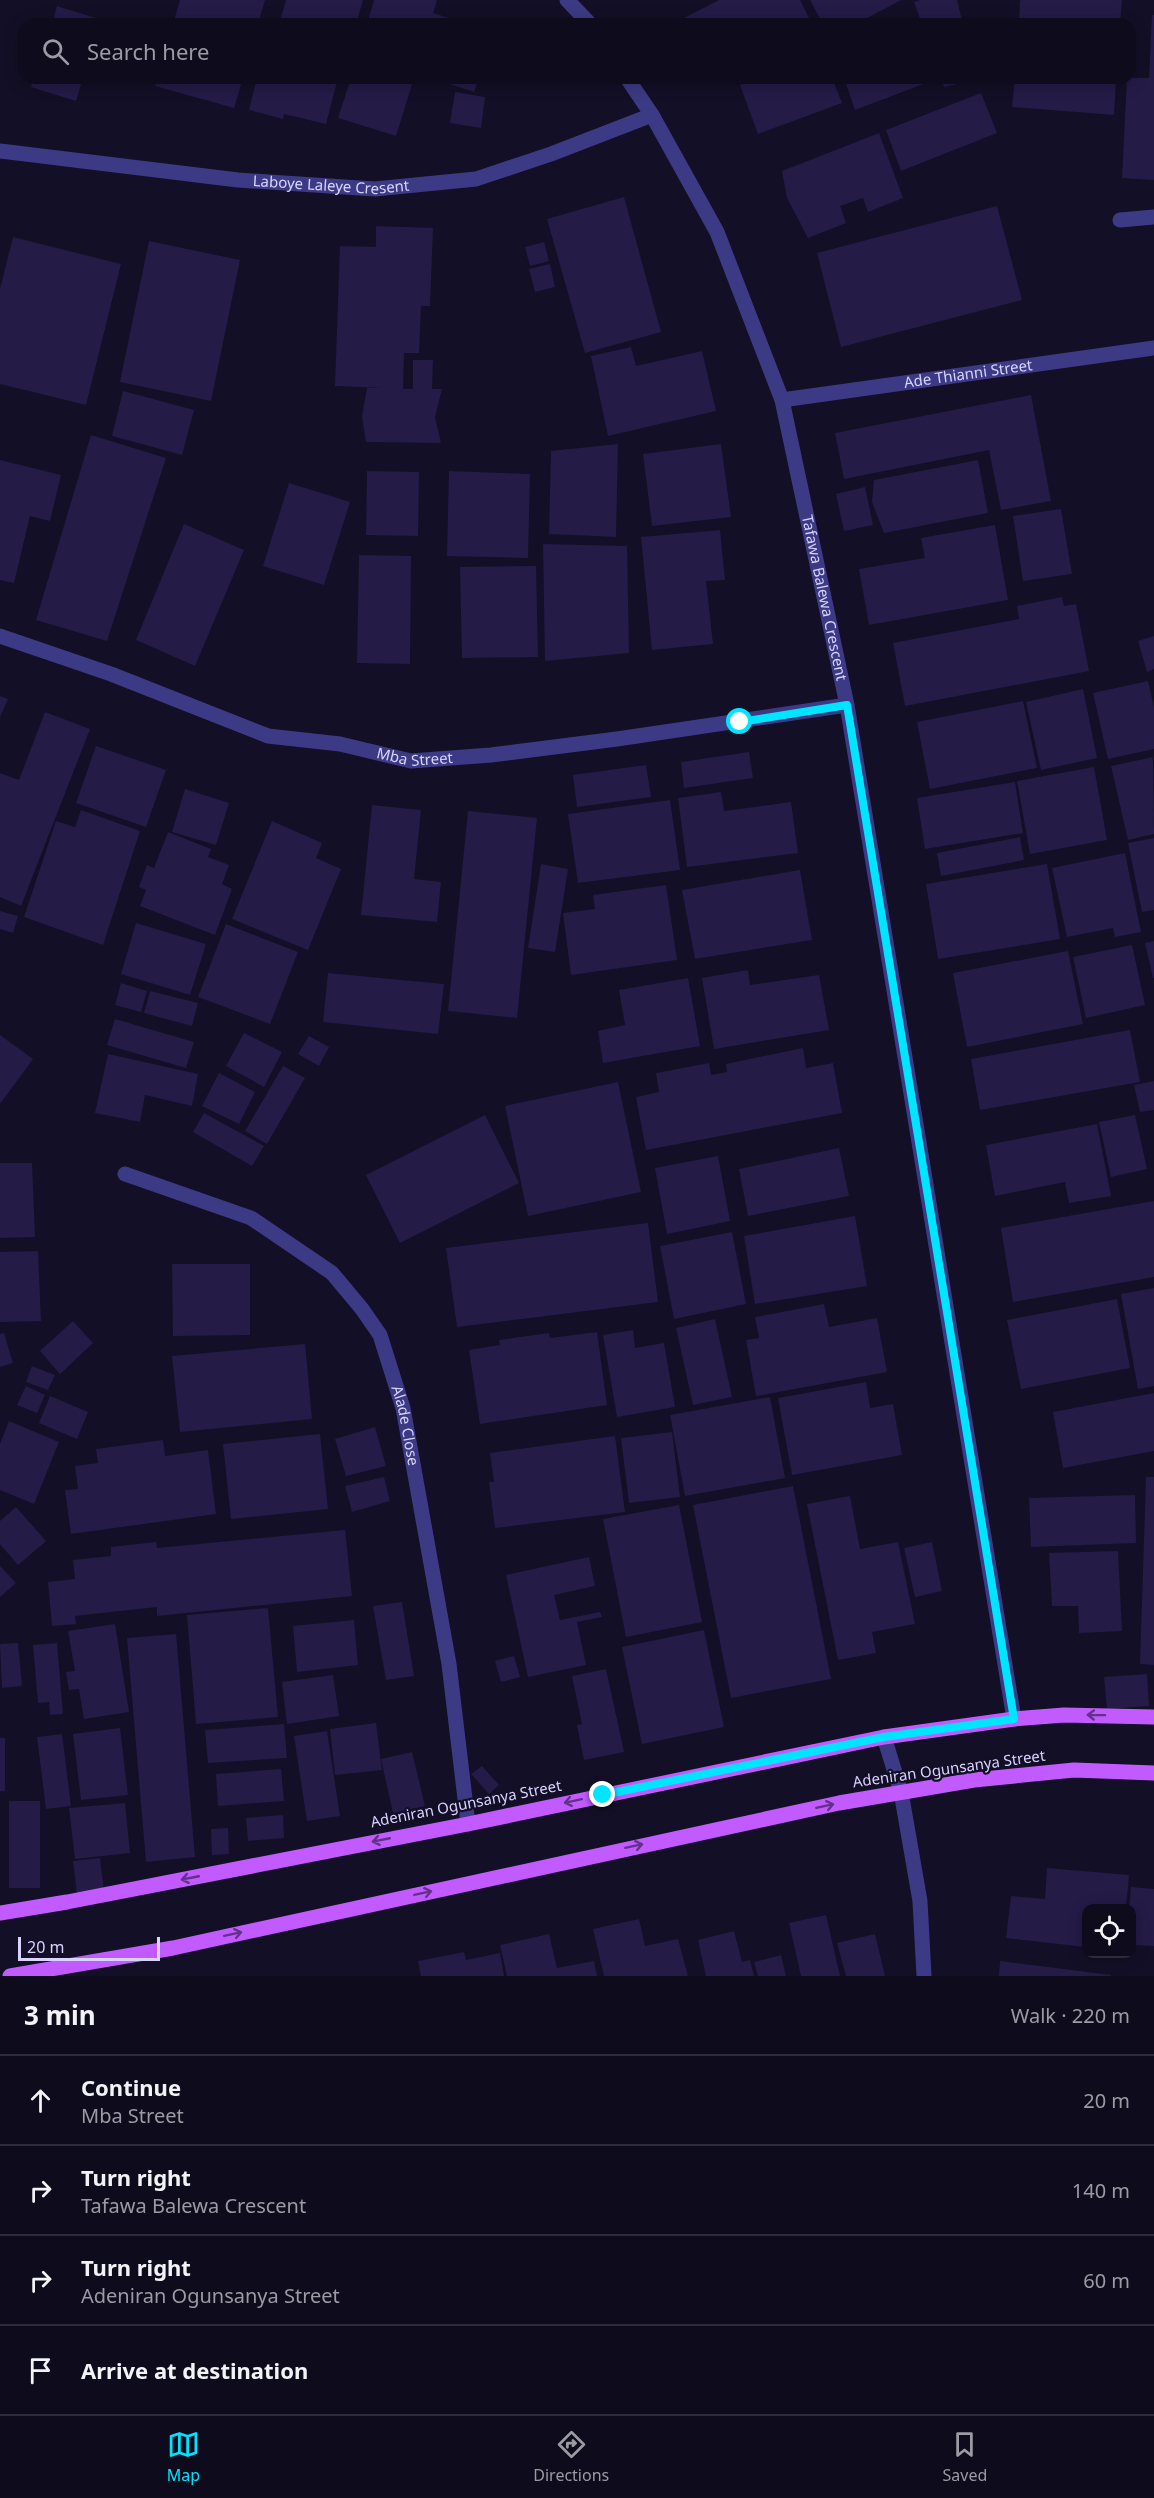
<!DOCTYPE html>
<meta charset="utf-8">
<style>
body{margin:0;font-family:"Noto Sans",sans-serif;background:#171425;color:#f1f3f6}
.controls{position:absolute;right:18px;bottom:18px;display:grid;overflow:hidden;border-radius:12px;box-shadow:0 3px 15px #0003}
.controls button{width:54px;height:54px;display:grid;place-items:center;padding:0;border:0;border-bottom:2px solid #2e2b3b;background:#0e0b1c;color:#f1f3f6;font:30px sans-serif}
.scale{position:absolute;left:18px;bottom:15px;width:142px;box-sizing:border-box;padding-left:6px;border:3px solid #d9d4ff;border-top:0;font-size:16px;line-height:21px;white-space:nowrap;color:#d9d4ff;-webkit-text-stroke:4px #130f26;paint-order:stroke}
.stop{position:absolute;width:18px;height:18px;margin:-14px;border:4px solid #00e5ff;border-radius:50%;background:#fff}
.stop.end{background:#00e5ff;border-color:#fff;box-shadow:0 2px 6px #0008}
.list{margin:0;padding:0;list-style:none}
h2{display:flex;justify-content:space-between;align-items:center;height:78px;margin:0;padding:0 24px;font-size:26px}
h2 small{font-size:20px;font-weight:400;color:#9b9ba3}
.list li{display:grid;grid-template-columns:39px 1fr auto;gap:18px;align-items:center;box-sizing:border-box;height:90px;padding:0 24px;border-top:2px solid #2e2b3b}
.list b{display:block;font-size:22px;white-space:nowrap}
.list p{margin:0;font-size:20px;white-space:nowrap;color:#9b9ba3}
.list em{font-size:20px;font-style:normal;color:#9b9ba3}
.icon{flex:none;width:33px;height:33px;fill:none;stroke:currentColor;stroke-width:2;stroke-linecap:round;stroke-linejoin:round}
.map{position:relative;flex:none;width:1154px;height:1976px;overflow:hidden}
.search{position:absolute;background:#0e0b1c;box-shadow:0 3px 15px #0003;left:18px;right:18px;top:18px;height:66px;display:flex;align-items:center;gap:15px;box-sizing:border-box;padding:0 21px;border-radius:18px;color:#9b9ba3;font-size:22px}
.sheet{height:438px;background:#0e0b1c}
nav{display:flex;justify-content:space-around;align-items:center;box-sizing:border-box;height:84px;border-top:2px solid #2e2b3b;background:#0e0b1c;font-size:16px;color:#9b9ba3}
nav a{display:grid;justify-items:center;gap:3px}
nav .on{color:#00e5ff}
.map>svg:first-child{display:block}
.building{fill:#241b47}
.lines{fill:none;stroke-linecap:round;stroke-linejoin:round}
.minor{stroke:#3d3a85;stroke-width:15}
.major{stroke:#c25bff;stroke-width:15}
.oneway{stroke:#623188}
.route{stroke:#00e5ff;stroke-width:8}
.labels{text-anchor:middle;stroke-width:4.5;stroke-linejoin:round;paint-order:stroke}
.street-label{font-size:15px;fill:#d9d4ff;stroke:#130f26}
</style>
<div class="map">
<svg width="1154" height="1976" viewBox="0 0 1154 1976">
<rect width="100%" height="100%" fill="#130f26"/>
<!-- building -->
<g class="building">
<polygon points="180,0 265,0 258,24 173,24"/>
<polygon points="286,0 363,0 356,24 279,24"/>
<polygon points="374,0 437,0 433,13 467,24 367,24"/>
<polygon points="719,0 800,0 812,24 682,24 680,20"/>
<polygon points="810,0 901,0 856,24 823,24"/>
<polygon points="920,0 957,0 963,24 922,24 914,2"/>
<polygon points="1020,0 1122,0 1120,24 1019,24"/>
<polygon points="57,6 102,20 100,24 52,24"/>
<polygon points="1152,15 1154,15 1154,180 1122,178 1127,78 1149,78"/>
<polygon points="917,19 919,24 905,24"/>
<polygon points="34,78 83,78 76,101 31,87"/>
<polygon points="158,78 243,78 234,108 155,86"/>
<polygon points="257,78 338,78 326,124 284,114 283,119 249,110"/>
<polygon points="351,78 414,78 396,136 338,118"/>
<polygon points="431,78 479,78 474,92"/>
<polygon points="758,78 832,78 842,103 758,134 740,85"/>
<polygon points="844,78 939,78 855,110"/>
<polygon points="941,78 979,78 979,79 944,87"/>
<polygon points="1015,78 1116,78 1114,115 1012,107"/>
<polygon points="455,92 485,97 481,128 450,123"/>
<polygon points="981,93 997,133 901,171 886,130"/>
<polygon points="879,133 903,198 868,212 863,198 840,206 846,223 808,238 787,198 782,171"/>
<polygon points="624,197 661,332 585,353 547,219"/>
<polygon points="997,206 1022,300 841,347 817,253"/>
<polygon points="376,226 433,228 430,306 421,306 419,353 404,353 403,389 413,389 413,360 433,360 432,389 442,389 435,417 441,443 366,442 362,416 367,388 383,388 335,386 340,246 376,247"/>
<polygon points="13,237 121,264 86,405 0,384 0,289"/>
<polygon points="149,241 240,260 211,401 120,382"/>
<polygon points="544,242 549,261 530,266 525,247"/>
<polygon points="550,264 555,287 535,292 529,269"/>
<polygon points="631,347 636,366 702,351 716,411 608,436 591,356"/>
<polygon points="123,391 194,410 182,455 112,436"/>
<polygon points="1031,395 1051,501 1001,510 989,450 844,479 835,433"/>
<polygon points="91,435 166,458 107,641 36,620"/>
<polygon points="618,444 616,537 549,534 551,451"/>
<polygon points="721,444 731,517 652,526 643,454"/>
<polygon points="0,460 61,475 50,521 30,516 14,583 0,580"/>
<polygon points="978,460 988,513 884,533 872,502 874,480"/>
<polygon points="367,471 419,472 418,536 366,535"/>
<polygon points="449,471 530,474 528,558 447,556"/>
<polygon points="289,483 350,502 324,585 263,566"/>
<polygon points="865,487 873,525 844,531 836,494"/>
<polygon points="1061,509 1072,574 1023,581 1013,516"/>
<polygon points="184,524 244,550 195,666 136,640"/>
<polygon points="995,525 1008,600 869,625 859,569 925,558 921,538"/>
<polygon points="720,530 725,580 706,581 713,644 652,650 641,537"/>
<polygon points="543,544 627,546 629,653 545,661"/>
<polygon points="359,555 411,556 410,664 357,663"/>
<polygon points="536,566 538,657 462,658 460,567"/>
<polygon points="1062,597 1064,606 1076,604 1089,671 905,706 893,643 1019,619 1017,606"/>
<polygon points="1154,636 1154,669 1147,672 1138,641"/>
<polygon points="1148,681 1154,707 1154,749 1108,759 1093,693"/>
<polygon points="1083,689 1097,758 1041,770 1026,702"/>
<polygon points="0,696 8,699 0,717"/>
<polygon points="1023,701 1037,768 930,789 917,722"/>
<polygon points="45,712 90,729 21,906 0,897 0,773 19,780"/>
<polygon points="96,746 166,770 146,827 76,803"/>
<polygon points="749,752 753,778 684,788 681,762"/>
<polygon points="1153,757 1154,834 1128,840 1111,766"/>
<polygon points="646,765 651,797 577,807 573,775"/>
<polygon points="1094,767 1107,840 1030,854 1017,781"/>
<polygon points="1015,782 1023,833 925,849 917,798"/>
<polygon points="185,789 229,803 216,845 172,832"/>
<polygon points="721,792 724,811 791,802 798,853 687,867 678,798"/>
<polygon points="670,800 680,870 578,883 568,814"/>
<polygon points="372,805 421,810 414,879 441,882 437,922 361,915"/>
<polygon points="81,810 140,831 103,945 24,917 56,821 75,827"/>
<polygon points="468,811 537,818 517,1018 448,1011"/>
<polygon points="272,821 322,843 316,858 341,869 308,950 232,919"/>
<polygon points="168,832 211,849 208,857 229,865 222,884 232,889 215,935 140,906 146,890 139,887 147,865 154,868"/>
<polygon points="1020,837 1024,860 941,876 937,853"/>
<polygon points="1154,838 1154,910 1142,912 1128,843"/>
<polygon points="1125,853 1141,932 1115,937 1113,928 1067,937 1052,868"/>
<polygon points="541,864 568,869 555,952 528,948"/>
<polygon points="1047,864 1060,939 938,959 926,884"/>
<polygon points="800,870 812,940 695,959 682,890"/>
<polygon points="666,885 677,960 571,975 563,913 595,909 593,895"/>
<polygon points="0,911 18,916 13,933 0,929"/>
<polygon points="136,923 206,944 190,995 121,974"/>
<polygon points="226,924 298,952 270,1024 198,997"/>
<polygon points="1154,941 1154,978 1153,978 1145,943"/>
<polygon points="1132,945 1145,1005 1086,1018 1073,957"/>
<polygon points="1068,951 1083,1024 967,1047 953,973"/>
<polygon points="748,970 750,985 819,975 829,1030 714,1049 702,978"/>
<polygon points="328,973 444,984 438,1034 323,1022"/>
<polygon points="688,978 700,1046 603,1063 598,1031 625,1025 619,990"/>
<polygon points="121,983 147,991 141,1012 115,1005"/>
<polygon points="150,991 198,1003 192,1026 144,1013"/>
<polygon points="115,1019 194,1042 186,1068 107,1045"/>
<polygon points="1130,1030 1140,1082 980,1110 971,1059"/>
<polygon points="244,1033 282,1052 264,1087 226,1066"/>
<polygon points="0,1035 33,1059 0,1104"/>
<polygon points="309,1036 329,1047 319,1066 298,1054"/>
<polygon points="803,1048 806,1068 833,1063 842,1113 646,1150 636,1097 659,1092 656,1073 709,1063 711,1075 727,1072 726,1064"/>
<polygon points="108,1054 198,1074 192,1106 145,1095 140,1122 95,1113"/>
<polygon points="283,1066 305,1078 267,1144 245,1131"/>
<polygon points="219,1073 255,1092 239,1124 202,1106"/>
<polygon points="1154,1081 1154,1110 1140,1112 1134,1085"/>
<polygon points="618,1082 641,1192 528,1216 505,1106"/>
<polygon points="204,1113 264,1146 252,1166 193,1132"/>
<polygon points="485,1115 519,1183 400,1243 366,1175"/>
<polygon points="1135,1115 1147,1169 1111,1177 1099,1122"/>
<polygon points="1097,1124 1111,1196 1069,1203 1065,1182 995,1196 986,1145"/>
<polygon points="839,1148 849,1196 748,1216 739,1169"/>
<polygon points="718,1156 730,1221 667,1234 655,1168"/>
<polygon points="0,1163 32,1163 35,1237 0,1238"/>
<polygon points="1154,1201 1154,1277 1013,1302 1001,1228"/>
<polygon points="855,1216 867,1286 755,1304 744,1236"/>
<polygon points="648,1223 658,1302 457,1327 446,1248"/>
<polygon points="732,1232 746,1304 674,1319 660,1246"/>
<polygon points="38,1251 41,1321 0,1322 0,1252"/>
<polygon points="172,1264 250,1264 250,1335 173,1336"/>
<polygon points="1154,1288 1154,1386 1138,1389 1121,1294"/>
<polygon points="1117,1299 1130,1368 1021,1389 1007,1320"/>
<polygon points="824,1304 829,1327 877,1318 887,1372 756,1396 746,1340 759,1338 755,1317"/>
<polygon points="715,1319 732,1397 693,1405 676,1328"/>
<polygon points="73,1321 93,1343 60,1374 40,1351"/>
<polygon points="633,1330 635,1348 664,1343 675,1407 617,1417 603,1335"/>
<polygon points="597,1332 607,1405 480,1424 469,1350 500,1345 499,1340 549,1333 550,1338"/>
<polygon points="4,1333 13,1363 0,1367 0,1334"/>
<polygon points="305,1344 312,1419 180,1432 172,1356"/>
<polygon points="32,1366 55,1375 48,1390 26,1382"/>
<polygon points="866,1382 870,1408 893,1404 902,1455 792,1475 778,1398"/>
<polygon points="26,1386 45,1395 37,1413 17,1405"/>
<polygon points="1154,1393 1154,1451 1063,1468 1053,1412"/>
<polygon points="50,1396 88,1412 77,1439 39,1423"/>
<polygon points="770,1397 785,1478 685,1496 670,1415"/>
<polygon points="9,1421 59,1442 34,1504 0,1490 0,1444"/>
<polygon points="375,1427 386,1466 346,1476 335,1439"/>
<polygon points="672,1432 680,1497 629,1503 621,1438"/>
<polygon points="320,1434 328,1509 231,1519 223,1444"/>
<polygon points="615,1436 625,1512 495,1528 489,1482 494,1482 490,1453"/>
<polygon points="163,1440 165,1456 208,1450 216,1514 71,1534 65,1490 78,1489 75,1466 98,1463 96,1449"/>
<polygon points="384,1477 390,1501 352,1512 345,1486"/>
<polygon points="1146,1477 1154,1477 1154,1665 1140,1664"/>
<polygon points="793,1486 831,1679 731,1698 693,1505"/>
<polygon points="1135,1495 1136,1543 1031,1547 1029,1498"/>
<polygon points="850,1496 860,1549 898,1542 915,1624 872,1632 876,1653 838,1660 807,1504"/>
<polygon points="679,1505 702,1622 626,1637 603,1519"/>
<polygon points="16,1507 46,1541 18,1565 0,1544 0,1521"/>
<polygon points="345,1530 352,1596 157,1616 157,1607 75,1616 76,1624 52,1626 48,1582 75,1579 73,1560 111,1556 111,1547 156,1542 157,1548"/>
<polygon points="932,1542 942,1591 915,1597 904,1548"/>
<polygon points="1118,1551 1122,1631 1079,1633 1078,1606 1052,1606 1049,1553"/>
<polygon points="589,1557 595,1586 554,1595 560,1620 600,1612 602,1617 577,1622 586,1665 528,1677 506,1575"/>
<polygon points="0,1566 16,1583 0,1597"/>
<polygon points="402,1602 414,1676 386,1680 373,1606"/>
<polygon points="268,1608 278,1717 196,1724 187,1615"/>
<polygon points="354,1620 358,1665 297,1672 293,1626"/>
<polygon points="115,1624 129,1712 84,1719 79,1689 69,1690 66,1672 75,1671 68,1631"/>
<polygon points="704,1630 724,1727 642,1744 622,1647"/>
<polygon points="176,1634 195,1857 146,1862 127,1638"/>
<polygon points="18,1643 22,1686 2,1688 0,1644"/>
<polygon points="57,1643 63,1714 50,1715 49,1702 38,1703 33,1645"/>
<polygon points="514,1656 520,1677 501,1682 495,1661"/>
<polygon points="606,1669 624,1752 584,1760 577,1725 582,1724 572,1676"/>
<polygon points="1147,1674 1149,1706 1107,1709 1104,1677"/>
<polygon points="333,1675 339,1716 287,1724 282,1682"/>
<polygon points="376,1723 382,1770 335,1775 330,1729"/>
<polygon points="284,1724 287,1758 208,1763 205,1730"/>
<polygon points="120,1728 128,1795 81,1800 73,1734"/>
<polygon points="327,1731 340,1816 307,1821 294,1736"/>
<polygon points="62,1734 71,1806 46,1809 37,1737"/>
<rect x="0" y="1738" width="5" height="53"/>
<polygon points="412,1752 425,1806 393,1813 381,1759"/>
<polygon points="482,1766 499,1785 489,1794 471,1774"/>
<polygon points="281,1769 284,1801 218,1806 216,1774"/>
<rect x="9" y="1801" width="31" height="87"/>
<polygon points="125,1803 130,1853 75,1859 69,1808"/>
<polygon points="283,1815 284,1838 248,1841 246,1818"/>
<polygon points="228,1828 229,1854 212,1855 211,1829"/>
<polygon points="100,1858 104,1891 77,1894 73,1861"/>
<polygon points="1047,1868 1129,1875 1126,1908 1086,1908 1086,1947 1006,1938 1011,1896 1045,1899"/>
<polygon points="1131,1887 1154,1889 1154,1946 1132,1945 1132,1908 1129,1908"/>
<polygon points="826,1915 840,1976 801,1976 789,1923"/>
<polygon points="639,1919 645,1946 678,1939 688,1976 604,1976 593,1929"/>
<polygon points="734,1931 742,1962 750,1960 754,1976 706,1976 698,1940"/>
<polygon points="549,1934 557,1968 594,1961 597,1976 507,1976 500,1945"/>
<polygon points="875,1934 885,1976 846,1976 837,1943"/>
<polygon points="464,1952 466,1960 500,1953 504,1976 421,1976 418,1961"/>
<polygon points="781,1955 786,1976 758,1976 754,1962"/>
<polygon points="1000,1961 1111,1975 1111,1976 999,1976"/>
</g>
<g class="lines">
<!-- minor -->
<g class="minor">
<polyline points="567,0 590,24"/>
<path id="s1" d="M627,78L652,115L717,232L782,400L847,705L1014,1719"/>
<path id="s2" d="M0,151L238,180L375,189L476,179L551,154L652,115"/>
<polyline points="1120,220 1154,217"/>
<path id="s3" d="M782,400L1154,348"/>
<path id="s4" d="M0,636L111,674L268,736L340,744L411,761L491,755L617,739L847,705"/>
<path id="s5" d="M125,1174L251,1218L332,1273L362,1309L380,1335L403,1408L449,1664L468,1824"/>
<polyline points="884,1737 901,1792 920,1901 924,1976"/>
</g>
<!-- major -->
<g class="major">
<polyline points="0,1913 67,1902 468,1824 884,1737 1014,1719 1064,1715 1154,1717"/>
<polyline points="10,1976 173,1948 839,1803 974,1780 1074,1770 1154,1773"/>
</g>
</g>
<!-- one-way arrows -->
<defs><path id="oneway-shaft" d="M-6 0H5M1.5-3L5.5 0L1.5 3" fill="none" stroke-width="1.6" stroke-linecap="round" stroke-linejoin="round" transform="scale(1.5)"/></defs>
<g class="oneway">
<use href="#oneway-shaft" transform="translate(1096 1715) rotate(-179)"/>
<use href="#oneway-shaft" transform="translate(573 1801) rotate(168)"/>
<use href="#oneway-shaft" transform="translate(825 1806) rotate(-12)"/>
<use href="#oneway-shaft" transform="translate(381 1840) rotate(169)"/>
<use href="#oneway-shaft" transform="translate(634 1846) rotate(-12)"/>
<use href="#oneway-shaft" transform="translate(190 1878) rotate(169)"/>
<use href="#oneway-shaft" transform="translate(423 1893) rotate(-12)"/>
<use href="#oneway-shaft" transform="translate(233 1934) rotate(-12)"/>
</g>
<g class="lines">
<!-- route -->
<polyline class="route" points="603,1795 884,1737 1014,1719 847,705 740,722"/>
</g>
<g class="labels">
<!-- street labels -->
<g class="street-label">
<text dy="5" stroke="none"><textPath href="#s2" startOffset="333">Laboye Laleye Cresent</textPath></text>
<text dy="5" stroke="none"><textPath href="#s3" startOffset="188">Ade Thianni Street</textPath></text>
<text dy="5" stroke="none"><textPath href="#s1" startOffset="561">Tafawa Balewa Crescent</textPath></text>
<text dy="5" stroke="none"><textPath href="#s4" startOffset="435">Mba Street</textPath></text>
<text dy="5" stroke="none"><textPath href="#s5" startOffset="404">Alade Close</textPath></text>
<text transform="translate(949 1769) rotate(-8)" y="5">Adeniran Ogunsanya Street</text>
<text transform="translate(466 1804) rotate(-11)" y="5">Adeniran Ogunsanya Street</text>
</g>
</g>
</svg>
<div class="controls">
<button><svg class="icon" aria-label="locate" viewBox="0 0 24 24"><circle cx="12" cy="12" r="6"/><path d="M12 2v4M12 18v4M2 12h4M18 12h4"/></svg></button>
</div>
<div class="scale">20 m</div>
<div class="stop" style="left:740px;top:722px"></div>
<div class="stop end" style="left:603px;top:1795px"></div>
<div class="search"><svg class="icon" aria-label="search" viewBox="0 0 24 24"><circle cx="10" cy="10" r="6"/><path d="M15 15l6 6"/></svg>Search here</div>
</div>
<section class="sheet">
<h2>3 min<small>Walk · 220 m</small></h2>
<ul class="list">
<li><svg class="icon" aria-label="ahead" viewBox="0 0 24 24"><path d="M12 20V5M6 11l6-6 6 6"/></svg><div><b>Continue</b><p>Mba Street</p></div><em>20 m</em></li>
<li><svg class="icon" aria-label="right" viewBox="0 0 24 24"><path d="M7 20v-9h11M14 6l5 5-5 5"/></svg><div><b>Turn right</b><p>Tafawa Balewa Crescent</p></div><em>140 m</em></li>
<li><svg class="icon" aria-label="right" viewBox="0 0 24 24"><path d="M7 20v-9h11M14 6l5 5-5 5"/></svg><div><b>Turn right</b><p>Adeniran Ogunsanya Street</p></div><em>60 m</em></li>
<li><svg class="icon" aria-label="arrive" viewBox="0 0 24 24"><path d="M6 21V4h12l-3 4 3 4H6"/></svg><div><b>Arrive at destination</b></div></li>
</ul>
</section>
<nav>
<a class="on"><svg class="icon" aria-label="map" viewBox="0 0 24 24"><path d="M3 6l6-2 6 2 6-2v14l-6 2-6-2-6 2zM9 4v14M15 6v14"/></svg>Map</a>
<a><svg class="icon" aria-label="directions" viewBox="0 0 24 24"><path d="M12 3l9 9-9 9-9-9zM9 14v-3h6M13 9l2 2-2 2"/></svg>Directions</a>
<a><svg class="icon" aria-label="saved" viewBox="0 0 24 24"><path d="M7 4h10v16l-5-4-5 4z"/></svg>Saved</a>
</nav>
